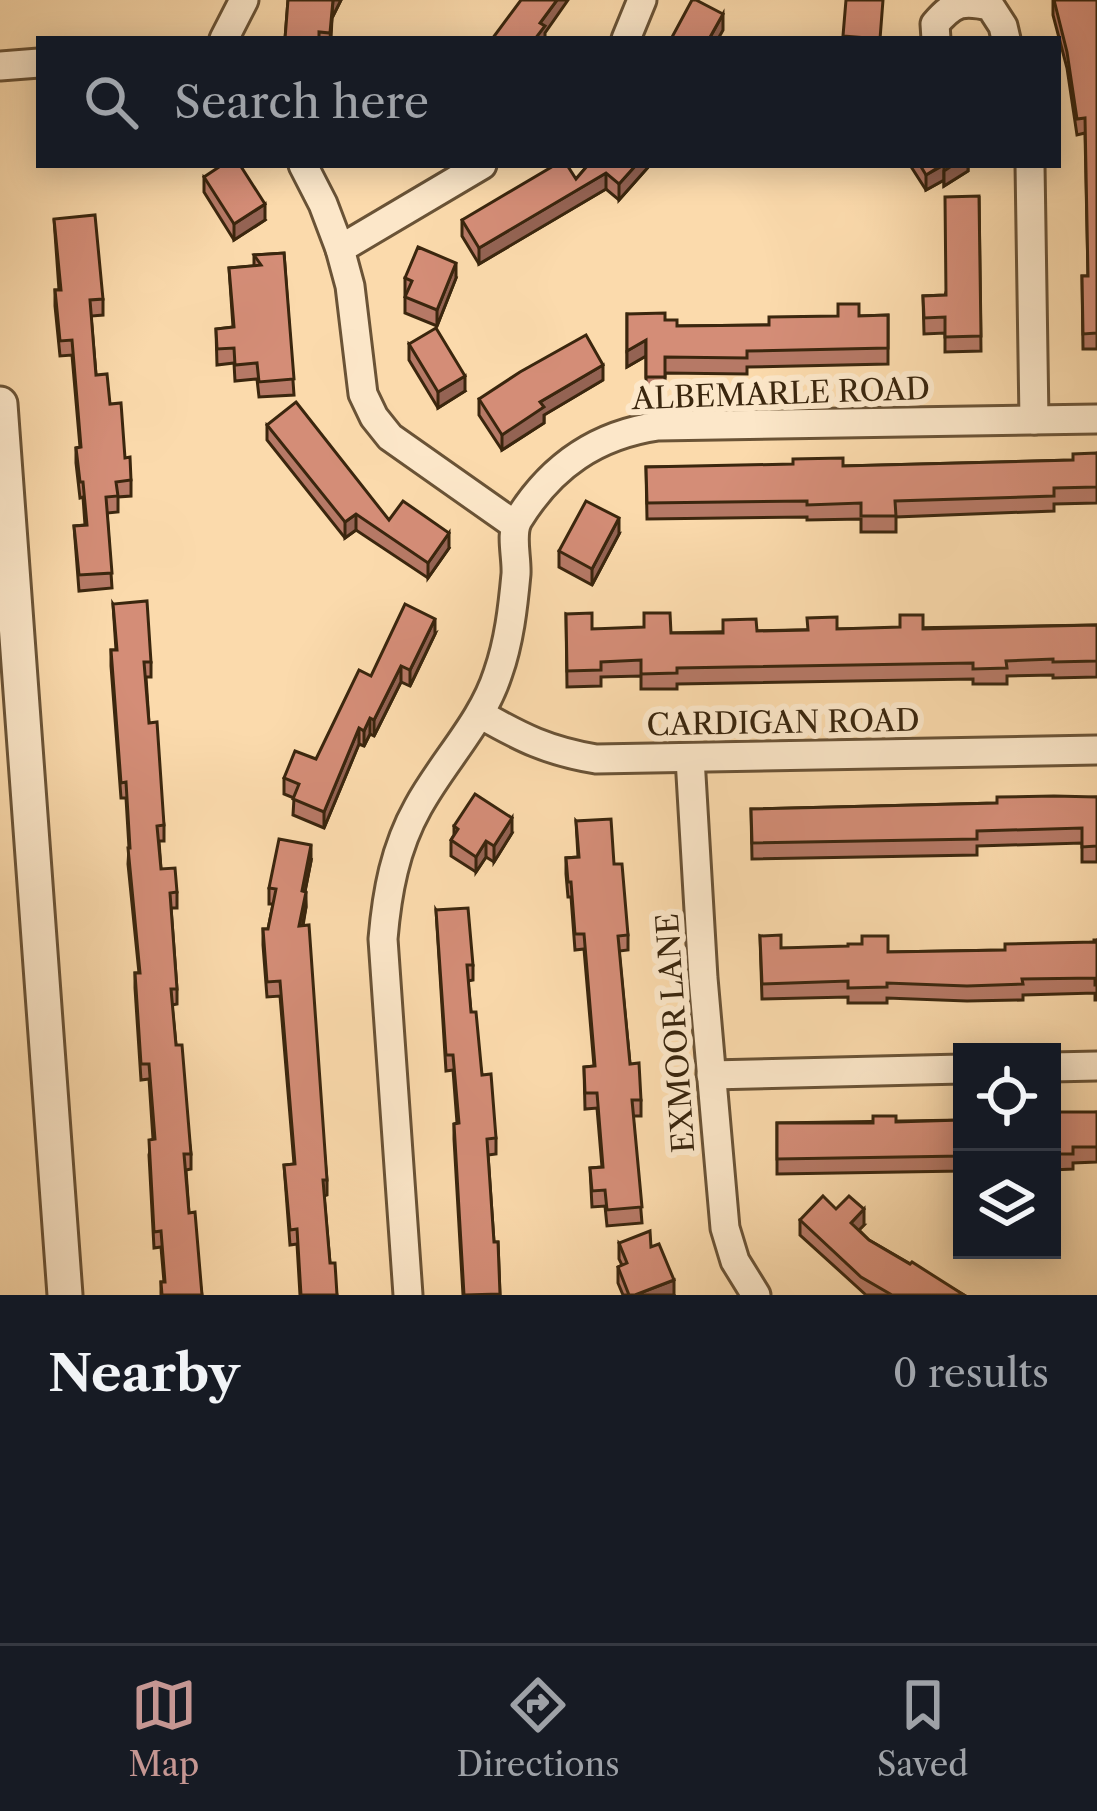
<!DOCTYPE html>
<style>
body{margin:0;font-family:"Libre Caslon Text",serif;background:#20242c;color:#f1f3f6}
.controls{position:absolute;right:36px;bottom:36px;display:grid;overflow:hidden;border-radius:0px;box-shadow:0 6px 30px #0003}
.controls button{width:108px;height:108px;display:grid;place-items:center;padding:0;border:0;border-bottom:3px solid #363941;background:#171b24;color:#f1f3f6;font:60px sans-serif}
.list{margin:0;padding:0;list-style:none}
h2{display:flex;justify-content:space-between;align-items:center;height:156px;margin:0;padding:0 48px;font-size:51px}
h2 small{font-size:39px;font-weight:400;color:#9ea1a6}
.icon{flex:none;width:66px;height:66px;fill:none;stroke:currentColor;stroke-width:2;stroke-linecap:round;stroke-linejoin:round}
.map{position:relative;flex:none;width:1097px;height:1295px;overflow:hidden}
.search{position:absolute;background:#171b24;box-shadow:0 6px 30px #0003;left:36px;right:36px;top:36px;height:132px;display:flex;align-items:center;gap:30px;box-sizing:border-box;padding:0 42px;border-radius:0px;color:#9ea1a6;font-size:45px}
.sheet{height:348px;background:#171b24}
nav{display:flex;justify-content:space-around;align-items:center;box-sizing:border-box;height:168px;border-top:3px solid #363941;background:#171b24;font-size:33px;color:#9ea1a6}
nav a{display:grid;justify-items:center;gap:6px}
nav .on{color:#c59692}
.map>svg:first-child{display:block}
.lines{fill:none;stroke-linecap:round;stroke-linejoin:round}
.minor-casing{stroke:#6a5336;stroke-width:33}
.tertiary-casing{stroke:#6a5336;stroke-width:39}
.minor{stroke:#fce7c9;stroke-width:27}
.tertiary{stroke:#fce7c9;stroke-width:33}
.wall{fill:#b67966;stroke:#3a260e;stroke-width:3}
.shaded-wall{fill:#946353;stroke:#3a260e;stroke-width:3}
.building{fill:#d48d77;stroke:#3a260e;stroke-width:3}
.labels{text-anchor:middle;stroke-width:12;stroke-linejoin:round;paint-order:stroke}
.street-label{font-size:30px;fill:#3a260e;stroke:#fce7c9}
</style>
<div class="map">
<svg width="1097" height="1295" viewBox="0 0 1097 1295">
<rect width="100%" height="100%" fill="#fbdaac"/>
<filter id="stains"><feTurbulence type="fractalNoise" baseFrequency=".00167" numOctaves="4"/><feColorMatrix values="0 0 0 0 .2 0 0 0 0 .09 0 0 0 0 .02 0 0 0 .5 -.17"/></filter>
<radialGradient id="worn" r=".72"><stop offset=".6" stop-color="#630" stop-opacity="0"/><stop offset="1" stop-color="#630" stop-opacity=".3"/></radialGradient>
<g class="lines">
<!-- minor casing -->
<g class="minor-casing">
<g id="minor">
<polyline points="224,39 244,0"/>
<polyline points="626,39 642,0"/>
<path d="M936,39L935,24C954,2 962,0 990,6L1003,26L1006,39"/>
<polyline points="0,66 39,63"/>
<polyline points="303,165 323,204 340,249 350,286 363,394 374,417 390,437 515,525"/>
<polyline points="1030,165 1034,420"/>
<polyline points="340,249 482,165"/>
<path d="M480,714C522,738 548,751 596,759L1097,750"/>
<polyline points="690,758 703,978 725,1228 735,1261 756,1295"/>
<polyline points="1052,1067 1097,1066"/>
<polyline points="711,1075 962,1069"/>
<path d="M408,1295L383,939C387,892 395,848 418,807C443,761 482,723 498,673C509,642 513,607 516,574C517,557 510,534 518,520C551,466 596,435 658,426L1097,419"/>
</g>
</g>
<!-- tertiary casing -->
<g class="tertiary-casing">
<polyline id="tertiary" points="0,404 65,1295"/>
</g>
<!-- minor -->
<use href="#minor" class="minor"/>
<!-- tertiary -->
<use href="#tertiary" class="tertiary"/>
</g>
<!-- wall -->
<g class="wall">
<polygon points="288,0 341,0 332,18 331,39 285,39"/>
<polygon points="1053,0 1097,0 1097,349 1083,349 1082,276 1088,276 1085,133 1077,135 1067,68 1053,15"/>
<polygon points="588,165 650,165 619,200 606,189 479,264 462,236 462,220 576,179"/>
<polygon points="910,165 968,165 968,171 944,186 944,180 926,190"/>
<polygon points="204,177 265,220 234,240 204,192"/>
<polygon points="979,196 981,351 945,352 945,333 924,334 923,296 945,295"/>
<polygon points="54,219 103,299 103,315 91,316 96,375 110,404 131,480 131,496 118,497 118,512 107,513 112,588 79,591 74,526 85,525 83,497 80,498 76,463 76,448 80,447 72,355 60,356 55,306 55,290 59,290"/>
<polygon points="284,253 294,395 259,397 257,379 235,381 234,363 217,365 216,329 233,327 229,268 254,266 254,255"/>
<polygon points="405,278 456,278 437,326 405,313"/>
<polygon points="627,314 665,320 677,326 769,325 859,316 888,315 888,364 747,367 747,374 665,373 665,393 646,393 646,356 627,367"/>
<polygon points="409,344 465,391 438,408 409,360"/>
<polygon points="603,380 544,415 544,423 502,450 479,415 479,399"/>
<polygon points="267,425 389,520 449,548 428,578 356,530 345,538 267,440"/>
<polygon points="1097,453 1097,503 1054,504 1054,511 896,517 896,532 861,532 861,519 807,520 807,517 647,519 646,467 843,466 1073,460"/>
<polygon points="619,534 592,585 559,567 559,551"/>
<polygon points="113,604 151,662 151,677 146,677 149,723 164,825 164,841 159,841 161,869 177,892 177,908 171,908 177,989 177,1004 172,1005 176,1045 191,1154 191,1169 186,1170 189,1213 202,1295 161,1295 161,1282 164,1282 161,1247 154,1248 149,1155 153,1139 149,1079 141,1080 135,988 135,973 139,973 128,864 129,848 126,798 121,798 111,666 111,650 116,650"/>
<polygon points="566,614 592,629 671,633 837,629 1097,625 1097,677 1053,678 1053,675 1007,676 1007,684 973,684 973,679 677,684 677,689 641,689 641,676 601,677 601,686 567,687"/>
<polygon points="435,634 410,686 401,682 374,736 370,734 364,746 359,744 324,828 293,815 294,798 284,794 284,778 316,759 371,676"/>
<polygon points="1097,797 1097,862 1082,862 1082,843 977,846 977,855 752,859 751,809 997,803"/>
<polygon points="576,821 614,864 628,935 628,950 619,951 630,1064 641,1100 641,1116 633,1116 642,1223 607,1226 605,1206 592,1207 590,1168 602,1167 597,1108 585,1109 584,1067 594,1066 584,949 575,950 571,897 568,897 566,874 566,858 578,857"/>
<polygon points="454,826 512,833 494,862 486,857 476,872 451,856 451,840 454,835"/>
<polygon points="311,861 305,891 306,907 303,926 327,1180 327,1195 324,1196 330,1263 337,1295 300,1295 297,1244 290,1245 284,1165 294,1164 280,996 267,997 263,945 263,929 268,929 273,904 269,904 269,888"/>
<polygon points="436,910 473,965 473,980 468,981 471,1012 482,1075 496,1138 496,1154 488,1155 494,1242 498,1242 500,1295 463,1295 454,1139 454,1124 457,1123 453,1070 446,1071"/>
<polygon points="760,936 781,948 888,952 1005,950 1094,942 1097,940 1097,1000 1095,1000 1095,993 1023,995 1023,1000 967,1001 887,998 887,1003 848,1003 848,997 762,999"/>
<polygon points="1097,1112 1097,1162 1073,1163 1073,1169 1052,1170 1052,1119"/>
<polygon points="962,1120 962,1171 777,1174 777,1123"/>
<polygon points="800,1220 864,1225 859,1230 869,1240 964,1295 866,1295 800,1235"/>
<polygon points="619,1243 674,1295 623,1295 618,1283 618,1267 622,1265 619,1259"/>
</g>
<!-- shaded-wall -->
<g class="shaded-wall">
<polygon points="333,0 341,0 332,18 330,39"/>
<polygon points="557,0 568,0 545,33 545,39 535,39 540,23"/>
<polygon points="723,14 723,30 718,39 709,39"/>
<polygon points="636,165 650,165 619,200 619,184"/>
<polygon points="944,165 944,180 926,190 926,175"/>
<polygon points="953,165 968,165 968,171 944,186 944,171"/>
<polygon points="606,173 606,189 479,264 479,248"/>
<polygon points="265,204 265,220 234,240 234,224"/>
<polygon points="456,263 456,278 437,326 437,310"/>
<polygon points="646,340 646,356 627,367 627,351"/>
<polygon points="603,365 603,380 544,415 544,423 502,450 502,435 540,402"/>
<polygon points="465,376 465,391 438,408 438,392"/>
<polygon points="356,514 356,530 345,538 345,522"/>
<polygon points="619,518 619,534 592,585 592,569"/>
<polygon points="449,533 449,548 428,578 428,563"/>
<polygon points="435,619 435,634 410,686 410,670"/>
<polygon points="401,666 401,682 374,736 374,720"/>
<polygon points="370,718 370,734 364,746 364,731"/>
<polygon points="359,728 359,744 324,828 324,812"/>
<polygon points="512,818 512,833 494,862 494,846"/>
<polygon points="486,841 486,857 476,872 476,857"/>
<polygon points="311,845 311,861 302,907 302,891"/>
<polygon points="306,892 306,907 299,942 299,926"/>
<polygon points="864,1209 864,1225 851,1238 851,1223"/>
<polygon points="674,1280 674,1295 635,1295"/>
</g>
<!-- building -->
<g class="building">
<polygon points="288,0 333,0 330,33 319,32 319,39 285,39"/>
<polygon points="521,0 557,0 540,23 545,26 535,39 492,39"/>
<polygon points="692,0 696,0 723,14 709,39 671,39"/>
<polygon points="846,0 883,0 880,39 843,36"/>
<polygon points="1054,0 1097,0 1097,333 1083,334 1082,276 1088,276 1085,118 1077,119 1067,52"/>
<polygon points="222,165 240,165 265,204 234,224 204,177"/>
<polygon points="555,165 567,165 576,179 588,165 636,165 619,184 606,173 479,248 462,220"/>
<polygon points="920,165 942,165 926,175"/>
<polygon points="979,196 981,336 945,337 945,317 924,318 923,296 946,295 945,197"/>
<polygon points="95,215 103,299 90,300 96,375 107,374 110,404 121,403 125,458 130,457 131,480 116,482 118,496 106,497 112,573 79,575 74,526 87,525 83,482 80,482 76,448 81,447 72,340 60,341 55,290 61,290 54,219"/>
<polygon points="418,247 456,263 437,310 405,297 412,281 405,278"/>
<polygon points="284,253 294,379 259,382 257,363 235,365 234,348 217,349 216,329 234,327 229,268 261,265 254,255"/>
<polygon points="838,304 859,304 859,316 888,315 888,348 747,351 747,358 665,357 665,377 646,377 646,340 627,351 627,314 665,313 665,320 677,320 677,326 769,325 769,317 838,316"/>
<polygon points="436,328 465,376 438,392 409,344"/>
<polygon points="586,335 603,365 540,402 544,407 502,435 479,399 520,372"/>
<polygon points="296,402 389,520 403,501 449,533 428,563 356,514 345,522 267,425"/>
<polygon points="1097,453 1097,487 1054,488 1054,496 895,501 896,516 861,516 861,503 807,505 807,501 647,503 646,467 793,464 793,459 843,458 843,466 1073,460 1073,454"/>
<polygon points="586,501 619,518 592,569 559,551"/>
<polygon points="147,601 151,662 144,662 149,723 157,722 164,825 157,826 161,869 175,868 177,892 170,893 177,989 171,989 176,1045 182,1045 191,1154 184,1154 189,1213 195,1212 202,1295 162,1295 161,1282 165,1282 161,1231 154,1232 149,1140 155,1139 149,1064 141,1064 135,973 140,973 128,848 130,848 126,782 121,783 111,650 117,650 113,604"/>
<polygon points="405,604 435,619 410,670 401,666 374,720 370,718 364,731 359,728 324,812 293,799 299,784 284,778 295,751 316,759 359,670 371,676"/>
<polygon points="592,613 592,629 644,627 644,613 670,613 671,633 723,633 723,620 756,619 757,631 808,630 807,618 837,617 837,629 900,627 900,615 923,615 923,629 1097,625 1097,661 1053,662 1053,659 1006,661 1007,668 973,669 973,663 677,668 677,673 641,674 641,660 601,662 601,670 567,671 566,614"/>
<polygon points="475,794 512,818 494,846 486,841 476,857 451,840 458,829 454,826"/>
<polygon points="1054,796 1097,797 1097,846 1082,847 1082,828 977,831 977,839 752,843 751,809 997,803 997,797"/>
<polygon points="611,819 614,864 622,864 628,935 618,936 630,1064 639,1063 641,1100 632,1100 642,1207 607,1210 605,1190 592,1191 590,1168 603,1167 597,1093 585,1093 584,1067 595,1066 584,934 575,934 571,882 568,882 566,858 579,857 576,821"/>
<polygon points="279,839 311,845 302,891 306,892 299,926 309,925 327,1180 323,1180 330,1263 335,1263 337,1295 301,1295 297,1229 290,1230 284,1165 295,1164 280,981 267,982 263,929 268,929 276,889 269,888"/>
<polygon points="468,908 473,965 467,965 471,1012 476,1012 482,1075 491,1074 496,1138 487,1139 494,1242 498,1242 500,1294 464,1295 454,1124 459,1123 453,1055 446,1055 436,910"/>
<polygon points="781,935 781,948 848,946 848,944 862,944 862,936 888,936 888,952 1005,950 1005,944 1094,942 1094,940 1097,940 1097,985 1095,985 1095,978 1022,979 1023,984 967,986 887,983 887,987 848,988 848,981 762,984 760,936"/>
<polygon points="1055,1112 1097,1112 1097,1147 1073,1147 1073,1154 1052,1154 1052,1119 1055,1119"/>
<polygon points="873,1116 896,1116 896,1122 962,1120 962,1156 777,1159 777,1123 873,1123"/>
<polygon points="823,1196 836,1209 849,1196 864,1209 851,1223 869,1240 910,1264 912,1262 964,1295 892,1295 861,1277 800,1220"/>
<polygon points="650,1231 651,1247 659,1244 674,1280 635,1295 629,1295 618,1267 627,1263 619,1243"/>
</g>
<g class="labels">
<!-- street labels -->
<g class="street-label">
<text transform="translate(781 394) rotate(-2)" y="10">ALBEMARLE ROAD</text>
<text transform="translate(783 723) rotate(-1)" y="10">CARDIGAN ROAD</text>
<text transform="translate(676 1033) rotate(-94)" y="10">EXMOOR LANE</text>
</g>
</g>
<rect width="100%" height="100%" filter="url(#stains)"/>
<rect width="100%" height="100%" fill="url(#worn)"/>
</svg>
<div class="controls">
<button><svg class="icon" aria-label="locate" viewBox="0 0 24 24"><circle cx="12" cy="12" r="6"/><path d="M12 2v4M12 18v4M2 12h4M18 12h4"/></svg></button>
<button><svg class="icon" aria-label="layers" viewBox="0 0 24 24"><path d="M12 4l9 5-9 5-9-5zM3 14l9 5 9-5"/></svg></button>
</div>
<div class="search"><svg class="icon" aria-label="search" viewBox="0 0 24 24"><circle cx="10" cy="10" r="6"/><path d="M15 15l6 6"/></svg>Search here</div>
</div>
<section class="sheet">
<h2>Nearby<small>0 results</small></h2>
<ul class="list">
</ul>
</section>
<nav>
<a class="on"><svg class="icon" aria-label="map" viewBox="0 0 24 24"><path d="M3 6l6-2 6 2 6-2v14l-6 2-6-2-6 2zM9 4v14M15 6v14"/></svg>Map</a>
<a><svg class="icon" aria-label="directions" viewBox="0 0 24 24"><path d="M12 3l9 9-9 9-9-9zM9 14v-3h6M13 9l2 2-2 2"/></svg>Directions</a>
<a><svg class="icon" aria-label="saved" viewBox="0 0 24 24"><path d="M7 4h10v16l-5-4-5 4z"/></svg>Saved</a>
</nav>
